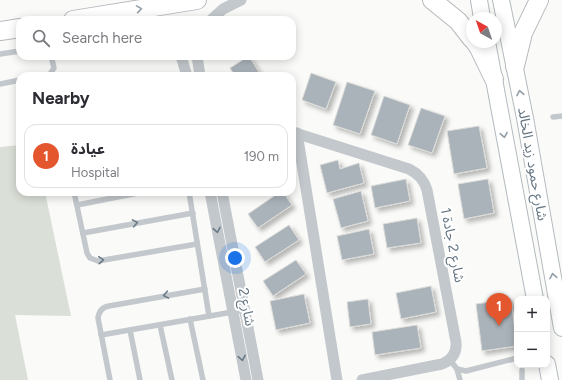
<!DOCTYPE html>
<meta charset="utf-8">
<style>
body{margin:0;font-family:Figtree,"Noto Sans Arabic",sans-serif;background:#f7f7f7;color:#2b2b33}
.controls{position:absolute;right:12px;bottom:12px;display:grid;overflow:hidden;border-radius:8px;box-shadow:0 2px 10px #0003}
.controls button{width:36px;height:36px;display:grid;place-items:center;padding:0;border:0;border-bottom:1px solid #e1e1e2;background:#fff;color:#2b2b33;font:20px sans-serif}
.compass{position:absolute;left:466px;top:12px;width:36px;height:36px;border-radius:50%;background:#fff;box-shadow:0 2px 10px #0003;rotate:320deg}
.you{position:absolute;left:235px;top:258px;width:14px;height:14px;margin:-10px;border:3px solid #fff;border-radius:50%;background:#1a73e8;box-shadow:0 0 0 6px #1a73e833}
.badge{display:grid;place-items:center;width:26px;height:26px;border-radius:50%;background:#e4572e;color:#fff;font-size:13px;font-weight:700}
.pin{position:absolute;translate:-50% -33px;filter:drop-shadow(0 1px 2px #0008)}
.pin::after{content:'';position:absolute;top:21px;width:14px;height:12px;background:inherit;clip-path:polygon(0 0,100% 0,50% 100%)}
.list{margin:0;padding:0;list-style:none}
h2{display:flex;justify-content:space-between;align-items:center;height:52px;margin:0;padding:0 16px;font-size:17px}
h2 small{font-size:13px;font-weight:400;color:#7c7c81}
.list li{display:grid;grid-template-columns:26px 1fr auto;gap:12px;align-items:center;box-sizing:border-box;height:64px;margin:0 8px 8px;padding:0 8px;border:1px solid #e1e1e2;border-radius:12px}
.list b{display:block;font-size:15px;white-space:nowrap}
.list p{margin:0;font-size:13px;white-space:nowrap;color:#7c7c81}
.list em{font-size:13px;font-style:normal;color:#7c7c81}
.icon{flex:none;width:22px;height:22px;fill:none;stroke:currentColor;stroke-width:2;stroke-linecap:round;stroke-linejoin:round}
.map{position:relative;flex:none;width:562px;height:380px;overflow:hidden}
.search{position:absolute;background:#fff;box-shadow:0 2px 10px #0003;left:16px;top:16px;width:280px;height:44px;display:flex;align-items:center;gap:10px;box-sizing:border-box;padding:0 14px;border-radius:12px;color:#7c7c81;font-size:15px}
.panel{position:absolute;background:#fff;box-shadow:0 2px 10px #0003;left:16px;top:72px;width:280px;height:124px;border-radius:12px}
.map>svg:first-child{display:block}
.green{fill:#dadfd7}
.building{fill:#aab3b9;stroke:#dcdcda;filter:url(#shadow)}
.lines{fill:none;stroke-linecap:round;stroke-linejoin:round}
.secondary-casing{stroke:#b3babf;stroke-width:18}
.primary-casing{stroke:#b5babe;stroke-width:20}
.service{stroke:#c3c8cc;stroke-width:5.5}
.minor{stroke:#c3c8cc;stroke-width:11}
.secondary{stroke:#fff;stroke-width:16}
.primary{stroke:#fff;stroke-width:18}
.oneway{stroke:#939fa8}
.oneway2{stroke:#6a7a87}
.labels{text-anchor:middle;stroke-width:4;stroke-linejoin:round;paint-order:stroke}
.street-label{font-size:14px;fill:#657683;stroke:#fff}
</style>
<div class="map">
<svg width="562" height="380" viewBox="0 0 562 380">
<defs>
<filter id="shadow"><feDropShadow dx="3.5" dy="3.5" stdDeviation="2" flood-color="#0004"/></filter>
</defs>
<rect width="100%" height="100%" fill="#fafaf8"/>
<!-- green -->
<polygon class="green" points="20,145 20,192 45,192 71,316 15,315 28,380 0,380 0,147"/>
<!-- building -->
<g class="building">
<polygon points="249,56 260,74 258,76 235,76 230,68"/>
<polygon points="311,73 336,82 326,109 302,100"/>
<polygon points="347,82 375,91 360,134 333,125"/>
<polygon points="384,96 410,105 397,144 371,135"/>
<polygon points="421,108 445,116 432,153 408,145"/>
<polygon points="479,126 487,168 454,174 447,131"/>
<polygon points="338,160 340,169 359,163 364,183 327,193 320,165"/>
<polygon points="406,179 410,201 375,208 371,186"/>
<polygon points="488,179 494,213 464,219 458,184"/>
<polygon points="361,191 368,221 341,228 333,199"/>
<polygon points="280,192 283,192 292,205 258,228 248,214"/>
<polygon points="417,218 421,243 387,248 383,224"/>
<polygon points="289,225 299,240 265,262 255,247"/>
<polygon points="369,229 374,254 342,260 337,236"/>
<polygon points="296,260 306,274 273,296 263,281"/>
<polygon points="431,286 436,312 401,319 396,293"/>
<polygon points="304,294 310,323 276,330 270,301"/>
<polygon points="368,299 371,324 350,327 347,302"/>
<polygon points="511,299 517,346 482,351 476,304"/>
<polygon points="417,325 421,348 375,355 372,332"/>
</g>
<g class="lines">
<!-- secondary casing -->
<g class="secondary-casing">
<g id="secondary">
<polyline points="479,0 482,18"/>
<polyline points="501,0 525,118 562,328"/>
<polyline points="487,42 535,299"/>
<polyline points="547,364 550,380"/>
</g>
</g>
<!-- primary casing -->
<g class="primary-casing">
<g id="primary">
<polyline points="432,0 458,21 472,39"/>
<polyline points="73,20 197,0"/>
<polyline points="0,31 20,28"/>
<polyline points="475,42 479,48 494,79"/>
<polyline points="515,66 523,33 539,0"/>
</g>
</g>
<!-- service -->
<g class="service">
<polyline points="0,54 20,51"/>
<polyline points="45,76 50,74 54,68 51,56"/>
<polyline points="0,84 20,80"/>
<polyline points="553,117 562,116"/>
<polyline points="74,192 87,253 90,258 98,261 197,244"/>
<polyline points="189,192 209,316"/>
<polyline points="77,205 143,192"/>
<polyline points="83,233 193,213"/>
<polyline points="190,319 203,380"/>
<polyline points="160,325 172,380"/>
<polyline points="130,330 140,380"/>
<polyline points="101,335 244,310"/>
<polyline points="450,360 457,369 466,371 517,358"/>
<polyline points="457,369 460,380"/>
<path d="M110,380L98,318C99,311 102,307 109,306L205,289"/>
<polyline points="522,380 522,370"/>
</g>
<!-- minor -->
<g class="minor">
<polyline points="211,20 223,9 241,0"/>
<polyline points="181,56 187,76"/>
<polyline points="197,56 200,76"/>
<path d="M292,132L409,169C419,174 424,180 427,190L456,342C457,353 452,360 442,364L362,380"/>
<polyline points="297,133 337,380"/>
<polyline points="210,192 246,380"/>
<polyline points="222,192 258,380"/>
</g>
<!-- secondary -->
<use href="#secondary" class="secondary"/>
<!-- primary -->
<use href="#primary" class="primary"/>
</g>
<!-- one-way arrows -->
<defs><path id="oneway-chevron" d="M-2-3.5L2.5 0L-2 3.5" fill="none" stroke-width="1.6" stroke-linecap="round" stroke-linejoin="round"/></defs>
<g class="oneway">
<use href="#oneway-chevron" transform="translate(139 9) rotate(-9)"/>
<use href="#oneway-chevron" transform="translate(520 93) rotate(-101)"/>
<use href="#oneway-chevron" transform="translate(504 135) rotate(80)"/>
<use href="#oneway-chevron" transform="translate(553 276) rotate(-100)"/>
</g>
<g class="oneway2">
<use href="#oneway-chevron" transform="translate(135 223) rotate(-10)"/>
<use href="#oneway-chevron" transform="translate(217 230) rotate(79)"/>
<use href="#oneway-chevron" transform="translate(101 260) rotate(-4)"/>
<use href="#oneway-chevron" transform="translate(166 295) rotate(170)"/>
<use href="#oneway-chevron" transform="translate(242 358) rotate(79)"/>
</g>
<g class="labels">
<!-- street labels -->
<g class="street-label">
<text transform="translate(533 164) rotate(80)" y="5">شارع حمود زيد الخالد</text>
<text transform="translate(453 245) rotate(79)" y="5">شارع 2 جادة 1</text>
<text transform="translate(247 307) rotate(79)" y="5">شارع 2</text>
</g>
</g>
</svg>
<div class="controls">
<button>+</button>
<button>−</button>
</div>
<svg class="compass" viewBox="-18 -18 36 36"><path d="M0-13l5 13h-10z" fill="#e53935"/><path d="M0 13l5-13h-10z" fill="#7c7c81"/></svg>
<div class="you"></div>
<div class="pin badge" style="left:499px;top:326px">1</div>
<div class="search"><svg class="icon" aria-label="search" viewBox="0 0 24 24"><circle cx="10" cy="10" r="6"/><path d="M15 15l6 6"/></svg>Search here</div>
<section class="panel">
<h2>Nearby<small></small></h2>
<ul class="list">
<li><span class="badge">1</span><div><b>عيادة</b><p>Hospital</p></div><em>190 m</em></li>
</ul>
</section>
</div>
